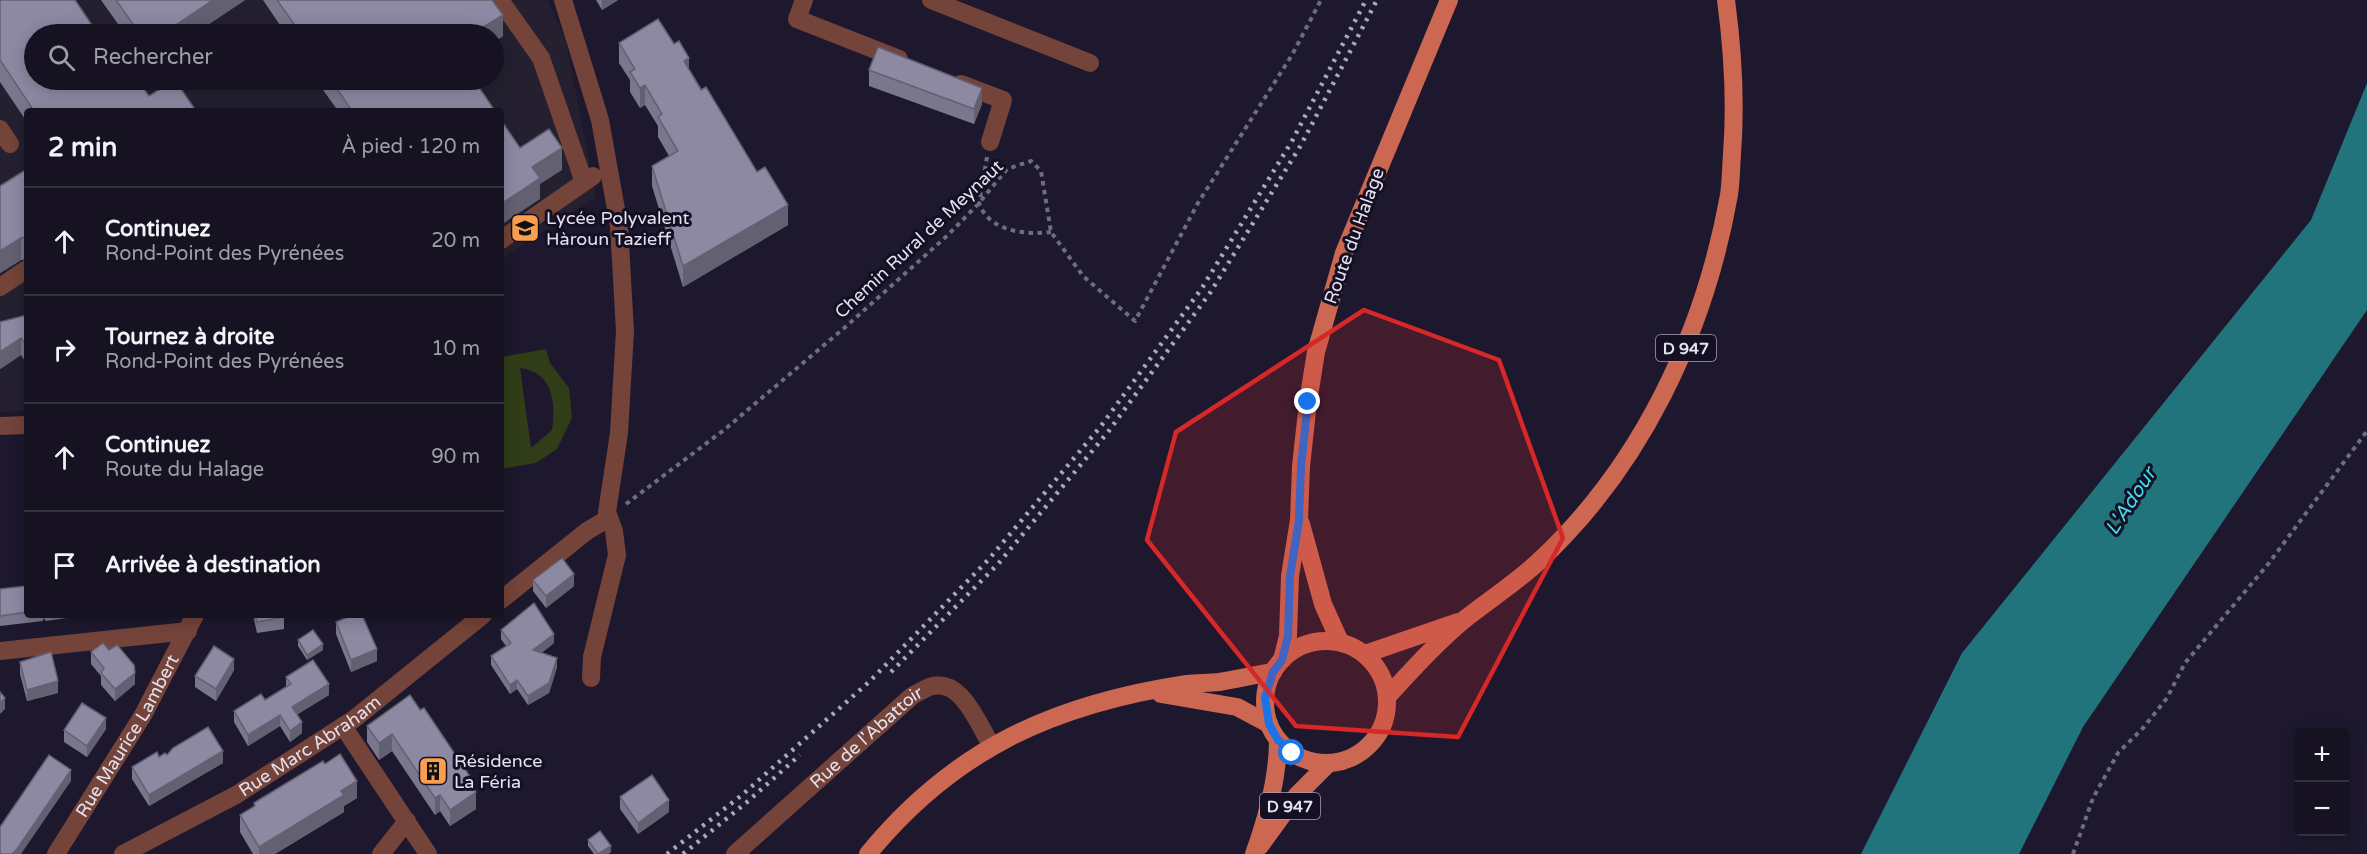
<!DOCTYPE html>
<html lang="fr">
<meta charset="utf-8">
<style>
body{margin:0;font-family:"Varela Round",sans-serif;background:#1f1b2a;color:#f1f3f6}
.controls{position:absolute;right:18px;bottom:18px;display:grid;overflow:hidden;border-radius:6px;box-shadow:0 3px 15px #0003}
.controls button{width:54px;height:54px;display:grid;place-items:center;padding:0;border:0;border-bottom:2px solid #353240;background:#161222;color:#f1f3f6;font:30px sans-serif}
.stop{position:absolute;width:18px;height:18px;margin:-14px;border:4px solid #1a73e8;border-radius:50%;background:#fff}
.stop.end{background:#1a73e8;border-color:#fff;box-shadow:0 2px 6px #0008}
.list{margin:0;padding:0;list-style:none}
h2{display:flex;justify-content:space-between;align-items:center;height:78px;margin:0;padding:0 24px;font-size:26px}
h2 small{font-size:20px;font-weight:400;color:#9e9ea5}
.list li{display:grid;grid-template-columns:39px 1fr auto;gap:18px;align-items:center;box-sizing:border-box;height:108px;padding:0 24px;border-top:2px solid #353240}
.list b{display:block;font-size:22px;white-space:nowrap}
.list p{margin:0;font-size:20px;white-space:nowrap;color:#9e9ea5}
.list em{font-size:20px;font-style:normal;color:#9e9ea5}
.icon{flex:none;width:33px;height:33px;fill:none;stroke:currentColor;stroke-width:2;stroke-linecap:round;stroke-linejoin:round}
.map{position:relative;flex:none;width:2367px;height:854px;overflow:hidden}
.search{position:absolute;background:#161222;box-shadow:0 3px 15px #0003;left:24px;top:24px;width:480px;height:66px;display:flex;align-items:center;gap:15px;box-sizing:border-box;padding:0 21px;border-radius:33px;color:#9e9ea5;font-size:22px}
.panel{position:absolute;background:#161222;box-shadow:0 3px 15px #0003;left:24px;top:108px;width:480px;height:510px;border-radius:6px}
.map>svg:first-child{display:block}
.education{fill:#242030;fill-rule:evenodd}
.green{fill:#303d17;fill-rule:evenodd}
.water{fill:#21737c}
.lines{fill:none;stroke-linecap:round;stroke-linejoin:round}
.path{stroke:#706c7e;stroke-width:4;stroke-dasharray:4.5 4.5;stroke-linecap:butt}
.minor{stroke:#744339;stroke-width:18}
.major{stroke:#cc6752;stroke-width:18}
.rail{stroke:#aba8b8;stroke-width:4.5;stroke-dasharray:3 6;stroke-linecap:butt}
.wall{fill:#7a768c}
.shaded-wall{fill:#636072}
.building{fill:#8e89a3;stroke:#636072;stroke-width:1.5}
.route{stroke:#1a73e8;stroke-width:8}
.marked{fill:#d62828;fill-opacity:0.2;stroke:#d62828;stroke-width:4.5;stroke-linejoin:round}
.labels{text-anchor:middle;stroke-width:6;stroke-linejoin:round;paint-order:stroke}
.shield{fill:#140f23;stroke:#a6a3b2;stroke-width:1.5}
.shield-label{font-size:16px;font-weight:bold;fill:#e4e2f0}
.poi-label{font-size:18px;fill:#e4e2f0;stroke:#140f23;text-anchor:start}
.street-label{font-size:18px;fill:#e4e2f0;stroke:#140f23}
.water-label{font-size:20px;font-style:italic;fill:#42dded;stroke:#140f23}
</style>
<div class="map">
<svg width="2367" height="854" viewBox="0 0 2367 854">
<rect width="100%" height="100%" fill="#1d182d"/>
<!-- education -->
<path class="education" d="M0,0H548L566,42L596,197L501,259V111H27V411L0,412ZM34,34H494V80H34Z"/>
<!-- green -->
<path class="green" d="M546,349L550,363L569,388L572,418L557,449L536,463L501,469V357ZM520,368C553,372 556,403 552,430L531,448Z"/>
<!-- water -->
<polygon class="water" points="2367,83 2367,310 2083,727 2019,854 1861,854 1962,653 2311,220"/>
<g class="lines">
<!-- path -->
<g class="path">
<path d="M987,157L979,203C989,232 1026,235 1051,232"/>
<polyline points="626,504 724,430 843,329 948,235 979,203 1007,169 1031,161 1041,171 1051,232 1083,276 1135,321 1198,203 1292,55 1321,0"/>
<polyline points="2073,854 2093,798 2118,753 2144,727 2167,698 2185,663 2269,563 2367,431"/>
</g>
<!-- minor -->
<g class="minor">
<polyline points="500,0 541,58 584,182"/>
<polyline points="563,0 600,120 619,226 625,331 619,433 607,512 614,531 617,555 592,657 591,678"/>
<polyline points="804,0 797,19 899,59"/>
<polyline points="931,0 1090,63"/>
<polyline points="961,84 1003,100 990,142"/>
<polyline points="0,129 10,144"/>
<polyline points="501,240 593,176"/>
<polyline points="0,287 27,269"/>
<polyline points="0,426 27,425"/>
<polyline points="501,600 587,531 609,518"/>
<polyline points="0,651 188,631"/>
<polyline points="343,726 428,854"/>
<path id="s1" d="M56,854L143,715L195,615"/>
<path id="s2" d="M123,854L236,795L354,719L483,615"/>
<polyline points="381,854 407,821"/>
<path id="s3" d="M735,854L912,696C917,693 923,690 929,687C962,676 978,725 992,746"/>
</g>
<!-- major -->
<g class="major">
<polyline points="1301,524 1323,604 1340,642"/>
<circle cx="1326" cy="702" r="61"/>
<polyline points="1365,654 1458,622"/>
<polyline points="1282,660 1288,636 1290,576 1299,520 1301,466 1308,402 1316,352 1344,253 1449,0"/>
<polyline points="1161,694 1237,707 1269,724"/>
<path d="M1388,696C1412,670 1437,642 1465,619C1489,600 1514,584 1537,563C1641,467 1704,334 1729,195C1731,182 1731,167 1732,154C1736,102 1733,52 1726,0"/>
<polyline points="1260,846 1297,795 1328,764"/>
<path d="M868,854C954,749 1054,704 1187,684C1197,683 1208,683 1219,682C1237,679 1255,675 1273,672"/>
<path d="M1254,854C1267,818 1278,779 1278,740"/>
</g>
<!-- rail -->
<g class="rail">
<polyline points="891,672 998,564 1108,432 1210,293 1301,145 1377,0"/>
<polyline points="667,854 742,795 870,681 989,559 1101,426 1202,288 1292,141 1366,0"/>
<polyline points="683,854 747,802 800,755"/>
</g>
</g>
<!-- wall -->
<g class="wall">
<polygon points="0,0 149,96 196,111 27,111 27,122 0,82"/>
<polygon points="101,0 245,0 194,34 125,34"/>
<polygon points="263,0 492,0 503,36 494,42 494,34 286,34"/>
<polygon points="596,0 618,0 602,10"/>
<polygon points="619,43 689,69 788,225 683,287 652,186 652,166 669,156 658,137 658,126 645,105 640,108 630,92 630,80 619,63"/>
<polygon points="869,70 982,104 974,124 869,86"/>
<polygon points="316,80 474,80 495,111 338,111"/>
<polygon points="27,169 27,259 21,260 0,273 0,186"/>
<polygon points="27,315 27,364 21,355 0,369 0,321 0,322"/>
<polygon points="533,580 574,586 546,608 533,591"/>
<polygon points="27,586 27,615 87,615 46,621 43,618 43,621 0,626 0,589"/>
<polygon points="253,615 284,615 284,629 257,633"/>
<polygon points="336,622 377,661 351,672 336,634"/>
<polygon points="501,630 554,643 541,653 557,667 549,693 528,705 517,689 510,694 491,665 491,656 506,646 501,639"/>
<polygon points="298,640 323,650 307,660 298,646"/>
<polygon points="91,652 135,684 115,701 101,685 101,676 91,664"/>
<polygon points="20,662 58,693 27,701 20,674"/>
<polygon points="234,670 216,701 195,687 195,676"/>
<polygon points="286,677 329,695 297,714 302,733 290,742 280,726 248,746 234,722 234,711 265,700 286,687"/>
<polygon points="410,695 469,782 476,809 450,826 440,811 435,815 392,751 379,760 367,742 367,726"/>
<polygon points="106,729 87,757 64,742 64,730"/>
<polygon points="167,755 223,763 149,806 132,779 132,767"/>
<polygon points="325,764 357,798 344,806 344,812 275,854 253,854 240,832 240,815 254,807 254,803"/>
<polygon points="620,797 669,812 638,834 620,809"/>
<polygon points="588,840 611,852 608,854 594,854 588,846"/>
</g>
<!-- shaded-wall -->
<g class="shaded-wall">
<polygon points="213,0 245,0 194,34 162,34"/>
<polygon points="602,0 618,0 602,10"/>
<polygon points="503,15 503,36 494,42 494,34 472,34"/>
<polygon points="689,58 689,78 684,61"/>
<polygon points="645,85 645,105 640,108 640,88"/>
<polygon points="982,88 982,104 974,124 974,109"/>
<polygon points="562,148 562,170 540,184 540,199 501,225 501,204 532,167"/>
<polygon points="788,205 788,225 683,287 683,266"/>
<polygon points="21,238 21,260 0,273 0,251"/>
<polygon points="21,338 21,355 0,369 0,352"/>
<polygon points="574,574 574,586 546,608 546,596"/>
<polygon points="554,634 554,643 533,660 533,650"/>
<polygon points="323,644 323,650 307,660 307,655"/>
<polygon points="377,649 377,661 351,672 351,660"/>
<polygon points="557,658 557,667 549,693 528,705 528,696"/>
<polygon points="234,659 234,670 216,701 216,689"/>
<polygon points="135,673 135,684 115,701 115,689"/>
<polygon points="517,680 517,689 510,694 510,685"/>
<polygon points="58,681 58,693 27,701 27,690"/>
<polygon points="329,684 329,695 292,718 292,707"/>
<polygon points="5,698 5,709 0,714 0,703"/>
<polygon points="280,715 280,726 248,746 248,735"/>
<polygon points="106,718 106,729 87,757 87,746"/>
<polygon points="302,722 302,733 290,742 290,731"/>
<polygon points="392,734 392,751 379,760 379,743"/>
<polygon points="223,751 223,763 149,806 149,795"/>
<polygon points="71,770 71,781 21,854 12,854"/>
<polygon points="357,781 357,798 344,806 344,812 275,854 259,854 259,847 341,791"/>
<polygon points="476,792 476,809 450,826 450,810"/>
<polygon points="440,795 440,811 435,815 435,798"/>
<polygon points="669,800 669,812 638,834 638,823"/>
<polygon points="611,846 611,852 608,854 599,854"/>
</g>
<!-- building -->
<g class="building">
<polygon points="0,0 75,0 98,34 34,34 34,80 130,80 134,86 139,82 149,96 175,80 196,111 34,111 0,60"/>
<polygon points="116,0 213,0 162,34 140,34"/>
<polygon points="277,0 492,0 503,15 472,34 301,34"/>
<polygon points="658,19 674,44 679,41 689,58 684,61 701,90 706,87 757,172 765,167 788,205 683,266 652,166 678,151 658,117 662,114 645,85 640,88 630,72 635,69 619,43"/>
<polygon points="878,47 982,88 974,109 869,70"/>
<polygon points="331,80 474,80 495,111 352,111"/>
<polygon points="501,120 520,148 549,129 562,148 532,167 540,178 501,204"/>
<polygon points="27,169 27,237 21,238 0,251 0,186"/>
<polygon points="27,315 27,347 21,338 0,352 0,321 0,322"/>
<polygon points="562,558 574,574 546,596 533,580"/>
<polygon points="27,586 27,612 0,616 0,589"/>
<polygon points="534,603 554,634 533,650 557,658 549,683 528,696 517,680 510,685 491,656 511,643 501,630"/>
<polygon points="255,615 284,615 284,617 257,622"/>
<polygon points="353,615 362,615 377,649 351,660 336,622"/>
<polygon points="313,630 323,644 307,655 298,640"/>
<polygon points="103,643 109,650 117,645 134,665 135,673 115,689 101,673 104,668 91,652"/>
<polygon points="214,646 234,659 216,689 195,676"/>
<polygon points="51,652 58,681 27,690 20,662"/>
<polygon points="313,660 329,684 292,707 302,722 290,731 280,715 248,735 234,711 261,694 265,700 291,684 286,677"/>
<polygon points="0,692 5,698 0,703"/>
<polygon points="410,695 420,710 424,708 469,775 466,777 476,792 450,810 440,795 435,798 392,734 379,743 367,726"/>
<polygon points="82,703 106,718 87,746 64,730"/>
<polygon points="208,727 223,751 149,795 132,767 157,752 159,757 165,753 167,755 173,748"/>
<polygon points="340,754 357,781 341,791 344,795 259,847 240,815 255,806 254,803 262,798 323,761 325,764"/>
<polygon points="49,755 71,770 17,849 12,854 0,854 0,827"/>
<polygon points="652,775 669,800 638,823 620,797"/>
<polygon points="600,831 611,846 598,854 588,840"/>
</g>
<g class="lines">
<!-- route -->
<polyline class="route" points="1292,753 1278,740 1269,724 1265,698 1273,672 1282,660 1288,636 1290,576 1299,520 1301,466 1308,402"/>
</g>
<!-- marked area -->
<path class="marked" d="M1364,310L1499,360L1563,538L1458,737L1296,726L1147,540L1176,432Z"/>
<!-- icons -->
<defs>
<g id="school-square" transform="scale(1.5)"><rect x="-9" y="-9" width="18" height="18" rx="4" fill="#fa9f4e" stroke="#140f23"/><path d="M0-5L7-2L0 1L-7-2ZM-4 1L0 2.5L4 1V4Q0 6-4 4Z" fill="#111"/></g>
<g id="building-square" transform="scale(1.5)"><rect x="-9" y="-9" width="18" height="18" rx="4" fill="#fa9f4e" stroke="#140f23"/><path d="M-4-6H4V6H1V3H-1V6H-4ZM-2.5-4.3h1.7v1.8h-1.7ZM.8-4.3h1.7v1.8H.8ZM-2.5-1h1.7V.8h-1.7ZM.8-1h1.7V.8H.8Z" fill="#111"/></g>
</defs>
<g fill-rule="evenodd">
<use href="#school-square" x="525" y="228"/>
<use href="#building-square" x="433" y="771"/>
</g>
<g class="labels">
<!-- shield labels -->
<g class="shield">
<rect x="1656" y="335" width="60" height="26" rx="4.5"/>
<rect x="1260" y="793" width="60" height="26" rx="4.5"/>
</g>
<g class="shield-label">
<text x="1686" y="354">D 947</text>
<text x="1290" y="812">D 947</text>
</g>
<!-- poi labels -->
<g class="poi-label">
<text x="546" y="224">Lycée Polyvalent<tspan x="546" dy="21">Hàroun Tazieff</tspan></text>
<text x="454" y="767">Résidence<tspan x="454" dy="21">La Féria</tspan></text>
</g>
<!-- street labels -->
<g class="street-label">
<text transform="translate(1354 236) rotate(-70)" y="6">Route du Halage</text>
<text transform="translate(919 239) rotate(-43)" y="6">Chemin Rural de Meynaut</text>
<text dy="6" stroke="none"><textPath href="#s1" startOffset="138">Rue Maurice Lambert</textPath></text>
<text dy="6" stroke="none"><textPath href="#s3" startOffset="176">Rue de l'Abattoir</textPath></text>
<text dy="6" stroke="none"><textPath href="#s2" startOffset="216">Rue Marc Abraham</textPath></text>
</g>
<!-- water labels -->
<g class="water-label">
<text transform="translate(2130 501) rotate(-57)" y="7">L'Adour</text>
</g>
</g>
</svg>
<div class="controls">
<button>+</button>
<button>−</button>
</div>
<div class="stop" style="left:1292px;top:753px"></div>
<div class="stop end" style="left:1308px;top:402px"></div>
<div class="search"><svg class="icon" aria-label="search" viewBox="0 0 24 24"><circle cx="10" cy="10" r="6"/><path d="M15 15l6 6"/></svg>Rechercher</div>
<section class="panel">
<h2>2 min<small>À pied · 120 m</small></h2>
<ul class="list">
<li><svg class="icon" aria-label="ahead" viewBox="0 0 24 24"><path d="M12 20V5M6 11l6-6 6 6"/></svg><div><b>Continuez</b><p>Rond-Point des Pyrénées</p></div><em>20 m</em></li>
<li><svg class="icon" aria-label="right" viewBox="0 0 24 24"><path d="M7 20v-9h11M14 6l5 5-5 5"/></svg><div><b>Tournez à droite</b><p>Rond-Point des Pyrénées</p></div><em>10 m</em></li>
<li><svg class="icon" aria-label="ahead" viewBox="0 0 24 24"><path d="M12 20V5M6 11l6-6 6 6"/></svg><div><b>Continuez</b><p>Route du Halage</p></div><em>90 m</em></li>
<li><svg class="icon" aria-label="arrive" viewBox="0 0 24 24"><path d="M6 21V4h12l-3 4 3 4H6"/></svg><div><b>Arrivée à destination</b></div></li>
</ul>
</section>
</div>
